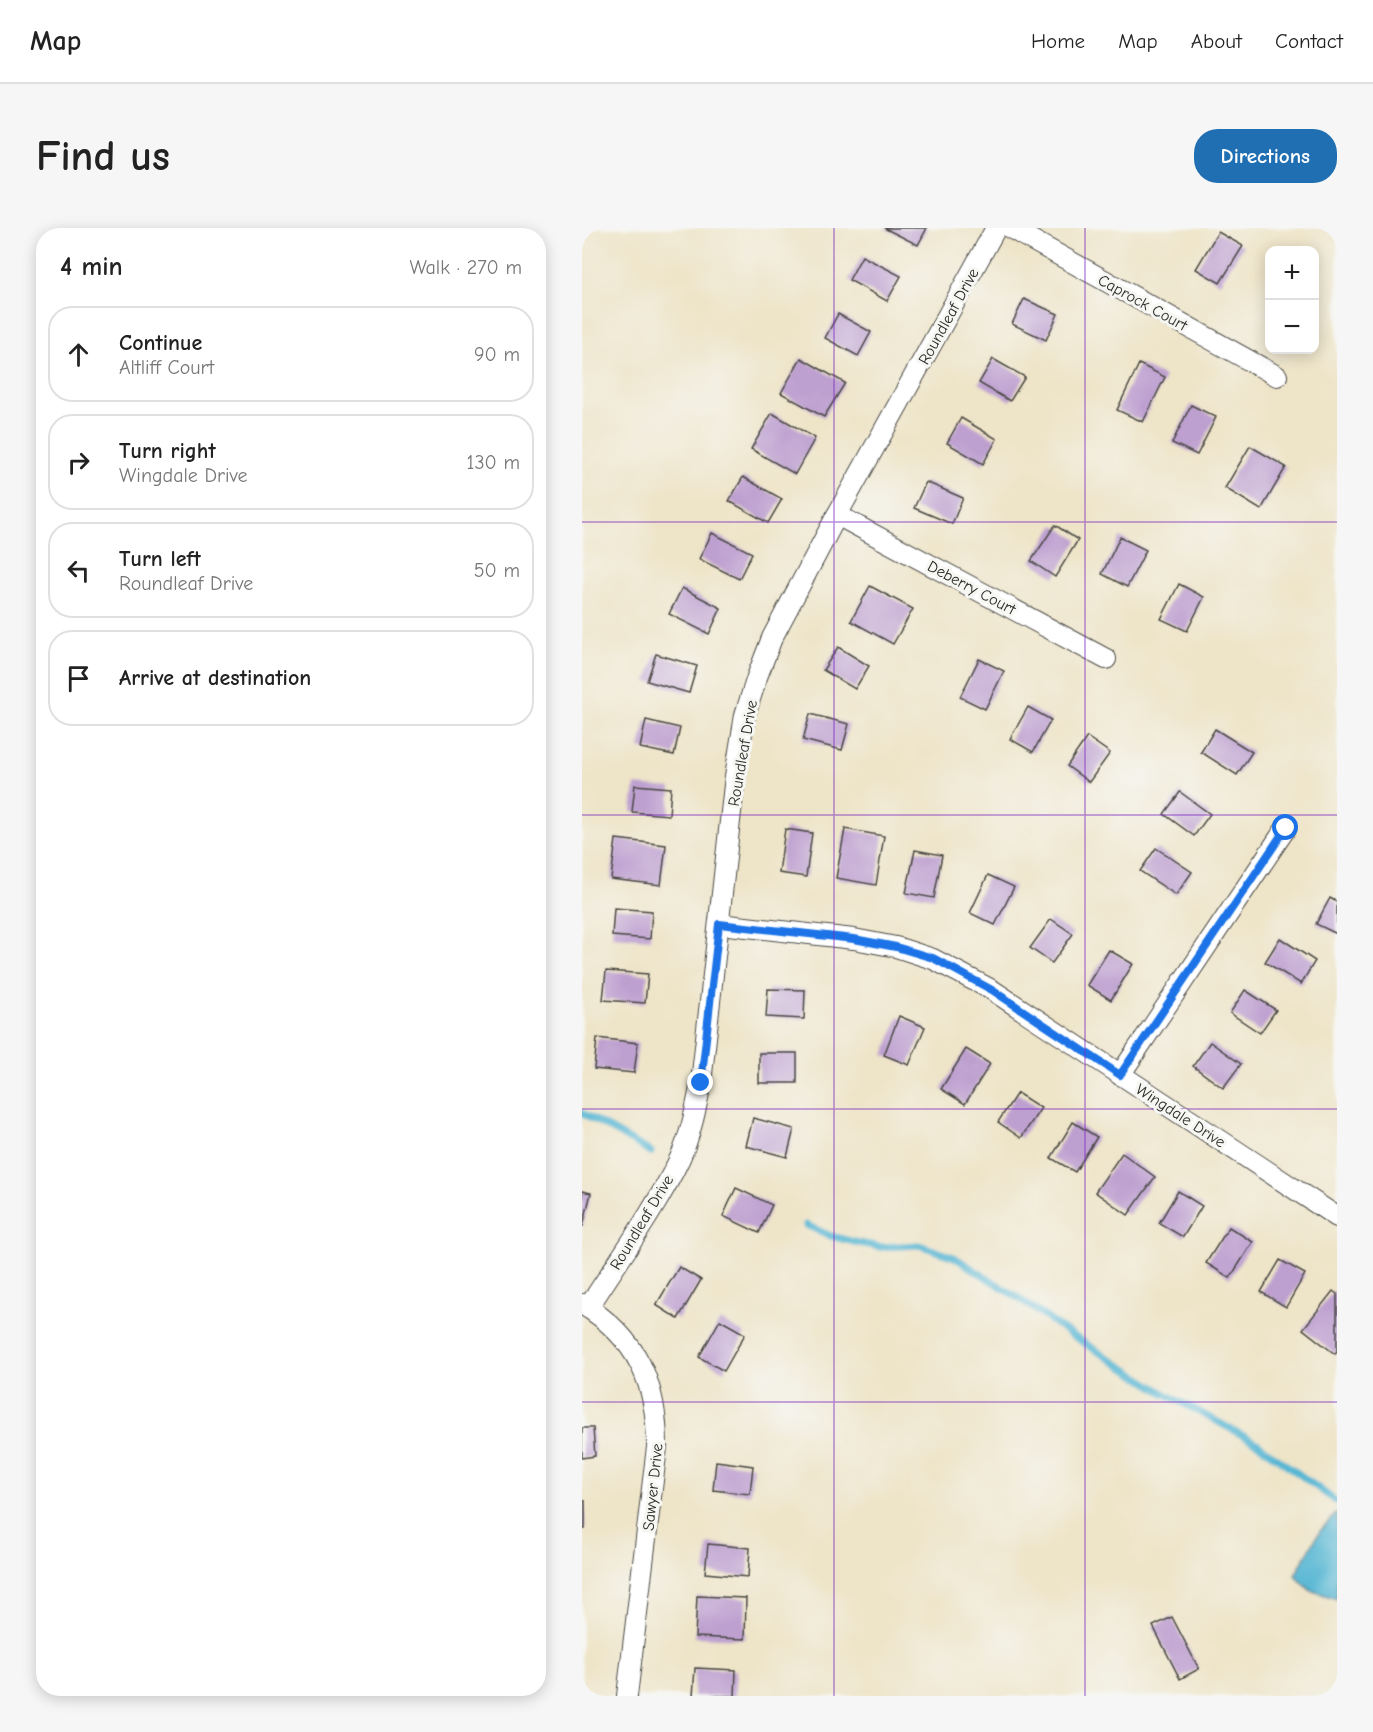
<!DOCTYPE html>
<meta charset="utf-8">
<style>
body{margin:0;font-family:"Comic Neue",sans-serif;background:#f6f6f6;color:#222}
.controls{position:absolute;right:18px;top:18px;display:grid;overflow:hidden;border-radius:12px;box-shadow:0 3px 15px #0003}
.controls button{width:54px;height:54px;display:grid;place-items:center;padding:0;border:0;border-bottom:2px solid #e0e0e0;background:#fff;color:#222;font:30px sans-serif}
.stop{position:absolute;width:18px;height:18px;margin:-14px;border:4px solid #1a73e8;border-radius:50%;background:#fff}
.stop.end{background:#1a73e8;border-color:#fff;box-shadow:0 2px 6px #0008}
.list{margin:0;padding:0;list-style:none}
h2{display:flex;justify-content:space-between;align-items:center;height:78px;margin:0;padding:0 24px;font-size:26px}
h2 small{font-size:20px;font-weight:400;color:#767676}
.list li{display:grid;grid-template-columns:39px 1fr auto;gap:18px;align-items:center;box-sizing:border-box;height:96px;margin:0 12px 12px;padding:0 12px;border:2px solid #e0e0e0;border-radius:24px}
.list b{display:block;font-size:22px;white-space:nowrap}
.list p{margin:0;font-size:20px;white-space:nowrap;color:#767676}
.list em{font-size:20px;font-style:normal;color:#767676}
.icon{flex:none;width:33px;height:33px;fill:none;stroke:currentColor;stroke-width:2;stroke-linecap:round;stroke-linejoin:round}
.map{position:relative;flex:none;width:755px;height:1468px;overflow:hidden;border-radius:24px}
header{display:flex;align-items:center;gap:36px;box-sizing:border-box;height:84px;padding:0 30px;background:#fff;border-bottom:2px solid #e0e0e0}
header strong{font-size:28px}
nav{display:flex;gap:33px;margin-inline-start:auto;font-size:21px}
.intro{display:flex;align-items:center;justify-content:space-between;box-sizing:border-box;height:144px;padding:0 36px}
h1{margin:0;font-size:42px}
.button{padding:15px 27px;border-radius:24px;background:#1f6fb2;color:#fff;font-size:21px;font-weight:700}
main{display:flex;gap:36px;padding:0 36px}
aside{flex:1;background:#fff;border-radius:24px;box-shadow:0 3px 15px #0003}
.map>svg:first-child{display:block}
.water{fill:#55b6d3;stroke:#40707f;stroke-width:1.5}
.lines{fill:none;stroke-linecap:round;stroke-linejoin:round}
.stream{stroke:#55b6d3;stroke-width:7}
.building{fill:#bea0d0}
.street-casing{stroke:#484743;stroke-width:22}
.street{stroke:#fff;stroke-width:20}
.route{stroke:#1a73e8;stroke-width:8}
.grid{fill:none;stroke:#7b2cbf;stroke-width:1.5;stroke-opacity:0.55}
.labels{text-anchor:middle;stroke-width:6;stroke-linejoin:round;paint-order:stroke}
.street-label{font-size:16px;fill:#2b2b2b;stroke:#f6f6f2}
</style>
<header>
<strong>Map</strong>
<nav><a>Home</a><a>Map</a><a>About</a><a>Contact</a></nav>
</header>
<div class="intro"><h1>Find us</h1><a class="button">Directions</a></div>
<main>
<aside>
<h2>4 min<small>Walk · 270 m</small></h2>
<ul class="list">
<li><svg class="icon" aria-label="ahead" viewBox="0 0 24 24"><path d="M12 20V5M6 11l6-6 6 6"/></svg><div><b>Continue</b><p>Altliff Court</p></div><em>90 m</em></li>
<li><svg class="icon" aria-label="right" viewBox="0 0 24 24"><path d="M7 20v-9h11M14 6l5 5-5 5"/></svg><div><b>Turn right</b><p>Wingdale Drive</p></div><em>130 m</em></li>
<li><svg class="icon" aria-label="left" viewBox="0 0 24 24"><path d="M17 20v-9H6M10 6l-5 5 5 5"/></svg><div><b>Turn left</b><p>Roundleaf Drive</p></div><em>50 m</em></li>
<li><svg class="icon" aria-label="arrive" viewBox="0 0 24 24"><path d="M6 21V4h12l-3 4 3 4H6"/></svg><div><b>Arrive at destination</b></div></li>
</ul>
</aside>
<div class="map">
<svg width="755" height="1468" viewBox="0 0 755 1468">
<rect width="100%" height="100%" fill="#f6f6f2"/>
<filter id="ink" filterUnits="userSpaceOnUse"><feTurbulence type="fractalNoise" baseFrequency=".0167" numOctaves="2"/><feDisplacementMap in="SourceGraphic" scale="12" xChannelSelector="R" yChannelSelector="G"/><feConvolveMatrix kernelMatrix="1 2 1 2 8 2 1 2 1" color-interpolation-filters="sRGB"/></filter>
<filter id="wash" filterUnits="userSpaceOnUse"><feTurbulence type="fractalNoise" baseFrequency=".008" numOctaves="4" result="noise"/><feDisplacementMap in="SourceGraphic" scale="24" xChannelSelector="R" yChannelSelector="G"/><feGaussianBlur stdDeviation="1.35" result="paint"/><feColorMatrix in="noise" values="0 0 0 0 0 0 0 0 0 0 0 0 0 0 0 0 0 1.4 0 .05"/><feComposite in="paint" operator="in"/></filter>
<g filter="url(#wash)">
<rect width="100%" height="100%" fill="#eee4c8"/>
<!-- water -->
<polygon class="water" points="755,1285 755,1371 728,1362 713,1347 738,1303"/>
<g class="lines">
<!-- stream -->
<g class="stream">
<polyline points="0,885 69,924"/>
<polyline points="224,997 249,1008 276,1015 299,1019 337,1017 372,1029 435,1069 485,1104 582,1165 675,1215 755,1274"/>
</g>
</g>
<g id="blocks">
<!-- building -->
<g class="building">
<polygon points="302,0 345,0 336,17"/>
<polygon points="636,4 661,18 638,55 614,41"/>
<polygon points="280,28 319,48 305,73 267,52"/>
<polygon points="442,71 476,86 464,112 430,96"/>
<polygon points="256,86 289,104 276,128 243,110"/>
<polygon points="219,130 263,155 242,189 199,165"/>
<polygon points="411,131 443,149 428,173 397,155"/>
<polygon points="557,136 583,149 561,194 535,182"/>
<polygon points="609,177 634,189 615,227 590,215"/>
<polygon points="190,185 233,210 213,246 169,221"/>
<polygon points="379,190 415,211 401,236 365,215"/>
<polygon points="668,218 704,239 679,282 643,260"/>
<polygon points="161,249 200,271 186,295 147,273"/>
<polygon points="344,254 381,270 370,296 332,280"/>
<polygon points="473,297 496,312 473,349 449,333"/>
<polygon points="130,305 170,325 157,351 117,331"/>
<polygon points="538,309 564,322 545,359 520,346"/>
<polygon points="597,356 622,369 605,403 579,391"/>
<polygon points="288,358 331,381 311,416 269,393"/>
<polygon points="100,360 139,380 127,406 87,386"/>
<polygon points="256,419 287,438 273,461 241,442"/>
<polygon points="74,426 115,438 107,465 65,453"/>
<polygon points="397,431 422,443 403,481 378,469"/>
<polygon points="446,479 469,492 451,524 428,511"/>
<polygon points="228,486 267,496 260,522 221,512"/>
<polygon points="64,492 98,500 92,527 58,520"/>
<polygon points="633,501 670,524 655,547 619,524"/>
<polygon points="505,509 528,525 507,554 485,538"/>
<polygon points="53,557 89,560 87,587 50,584"/>
<polygon points="598,564 628,586 612,608 582,586"/>
<polygon points="203,601 230,605 224,649 197,645"/>
<polygon points="263,601 302,608 294,657 254,650"/>
<polygon points="34,611 84,617 79,657 29,651"/>
<polygon points="574,620 610,644 594,667 558,643"/>
<polygon points="333,622 360,627 352,670 324,665"/>
<polygon points="406,647 432,659 413,697 388,685"/>
<polygon points="748,670 755,674 755,706 734,696"/>
<polygon points="32,680 70,683 68,711 30,708"/>
<polygon points="469,691 491,706 470,735 448,720"/>
<polygon points="698,710 733,733 719,756 683,734"/>
<polygon points="527,722 551,736 529,772 505,757"/>
<polygon points="24,743 66,746 63,775 21,772"/>
<polygon points="186,761 223,762 222,791 184,789"/>
<polygon points="663,762 694,782 678,805 648,785"/>
<polygon points="317,788 343,799 327,837 302,827"/>
<polygon points="15,810 56,815 52,845 12,841"/>
<polygon points="628,814 659,836 641,860 611,838"/>
<polygon points="384,821 408,836 383,876 359,861"/>
<rect x="177" y="825" width="38" height="30"/>
<polygon points="435,865 459,880 439,910 416,894"/>
<polygon points="171,890 212,901 205,929 164,918"/>
<polygon points="491,894 515,909 493,944 469,930"/>
<polygon points="540,925 573,949 546,987 513,964"/>
<polygon points="154,960 190,977 177,1005 141,988"/>
<polygon points="0,963 9,965 1,998 0,998"/>
<polygon points="596,963 620,978 601,1009 577,995"/>
<polygon points="647,999 671,1014 648,1050 624,1035"/>
<polygon points="698,1032 723,1046 704,1079 679,1064"/>
<polygon points="97,1039 119,1052 96,1091 74,1077"/>
<polygon points="751,1063 755,1066 755,1123 753,1126 721,1101"/>
<polygon points="138,1092 163,1106 142,1143 117,1129"/>
<polygon points="0,1200 11,1200 13,1228 0,1230"/>
<polygon points="134,1233 171,1238 168,1266 131,1262"/>
<rect x="0" y="1273" width="3" height="28"/>
<polygon points="126,1316 168,1320 166,1349 123,1345"/>
<polygon points="115,1368 164,1370 163,1411 113,1409"/>
<polygon points="590,1389 617,1441 598,1451 571,1398"/>
<polygon points="113,1440 154,1442 153,1468 111,1468"/>
</g>
</g>
</g>
<g filter="url(#ink)">
<use href="#blocks" fill-opacity="0" stroke="#484743" stroke-width="1.5"/>
<g class="lines">
<!-- street casing -->
<g class="street-casing">
<g id="street">
<polyline points="428,0 695,148"/>
<polyline points="255,287 524,431"/>
<polyline points="137,696 272,711 314,719 351,731 410,762 755,989"/>
<polyline points="538,847 704,600"/>
<path d="M0,1076C56,1110 75,1156 75,1219L45,1468"/>
<path d="M6,1080C37,1031 73,983 98,930C109,906 114,880 119,855L153,548L163,487L175,449L190,410L255,287L414,0"/>
</g>
</g>
<!-- street -->
<use href="#street" class="street"/>
</g>
</g>
<g class="lines" filter="url(#ink)">
<!-- route -->
<polyline class="route" points="119,855 137,696 272,711 314,719 351,730 410,762 538,847 704,600"/>
</g>
<!-- grid -->
<path class="grid" d="M252,0V1468M503,0V1468M0,294H755M0,587H755M0,881H755M0,1174H755"/>
<g class="labels">
<!-- street labels -->
<g class="street-label">
<text transform="translate(561 74) rotate(29)" y="6">Caprock Court</text>
<text transform="translate(366 88) rotate(-61)" y="6">Roundleaf Drive</text>
<text transform="translate(390 359) rotate(28)" y="6">Deberry Court</text>
<text transform="translate(160 525) rotate(-80)" y="6">Roundleaf Drive</text>
<text transform="translate(599 887) rotate(33)" y="6">Wingdale Drive</text>
<text transform="translate(59 994) rotate(-59)" y="6">Roundleaf Drive</text>
<text transform="translate(70 1259) rotate(-84)" y="6">Sawyer Drive</text>
</g>
</g>
</svg>
<div class="controls">
<button>+</button>
<button>−</button>
</div>
<div class="stop" style="left:704px;top:600px"></div>
<div class="stop end" style="left:119px;top:855px"></div>
</div>
</main>
